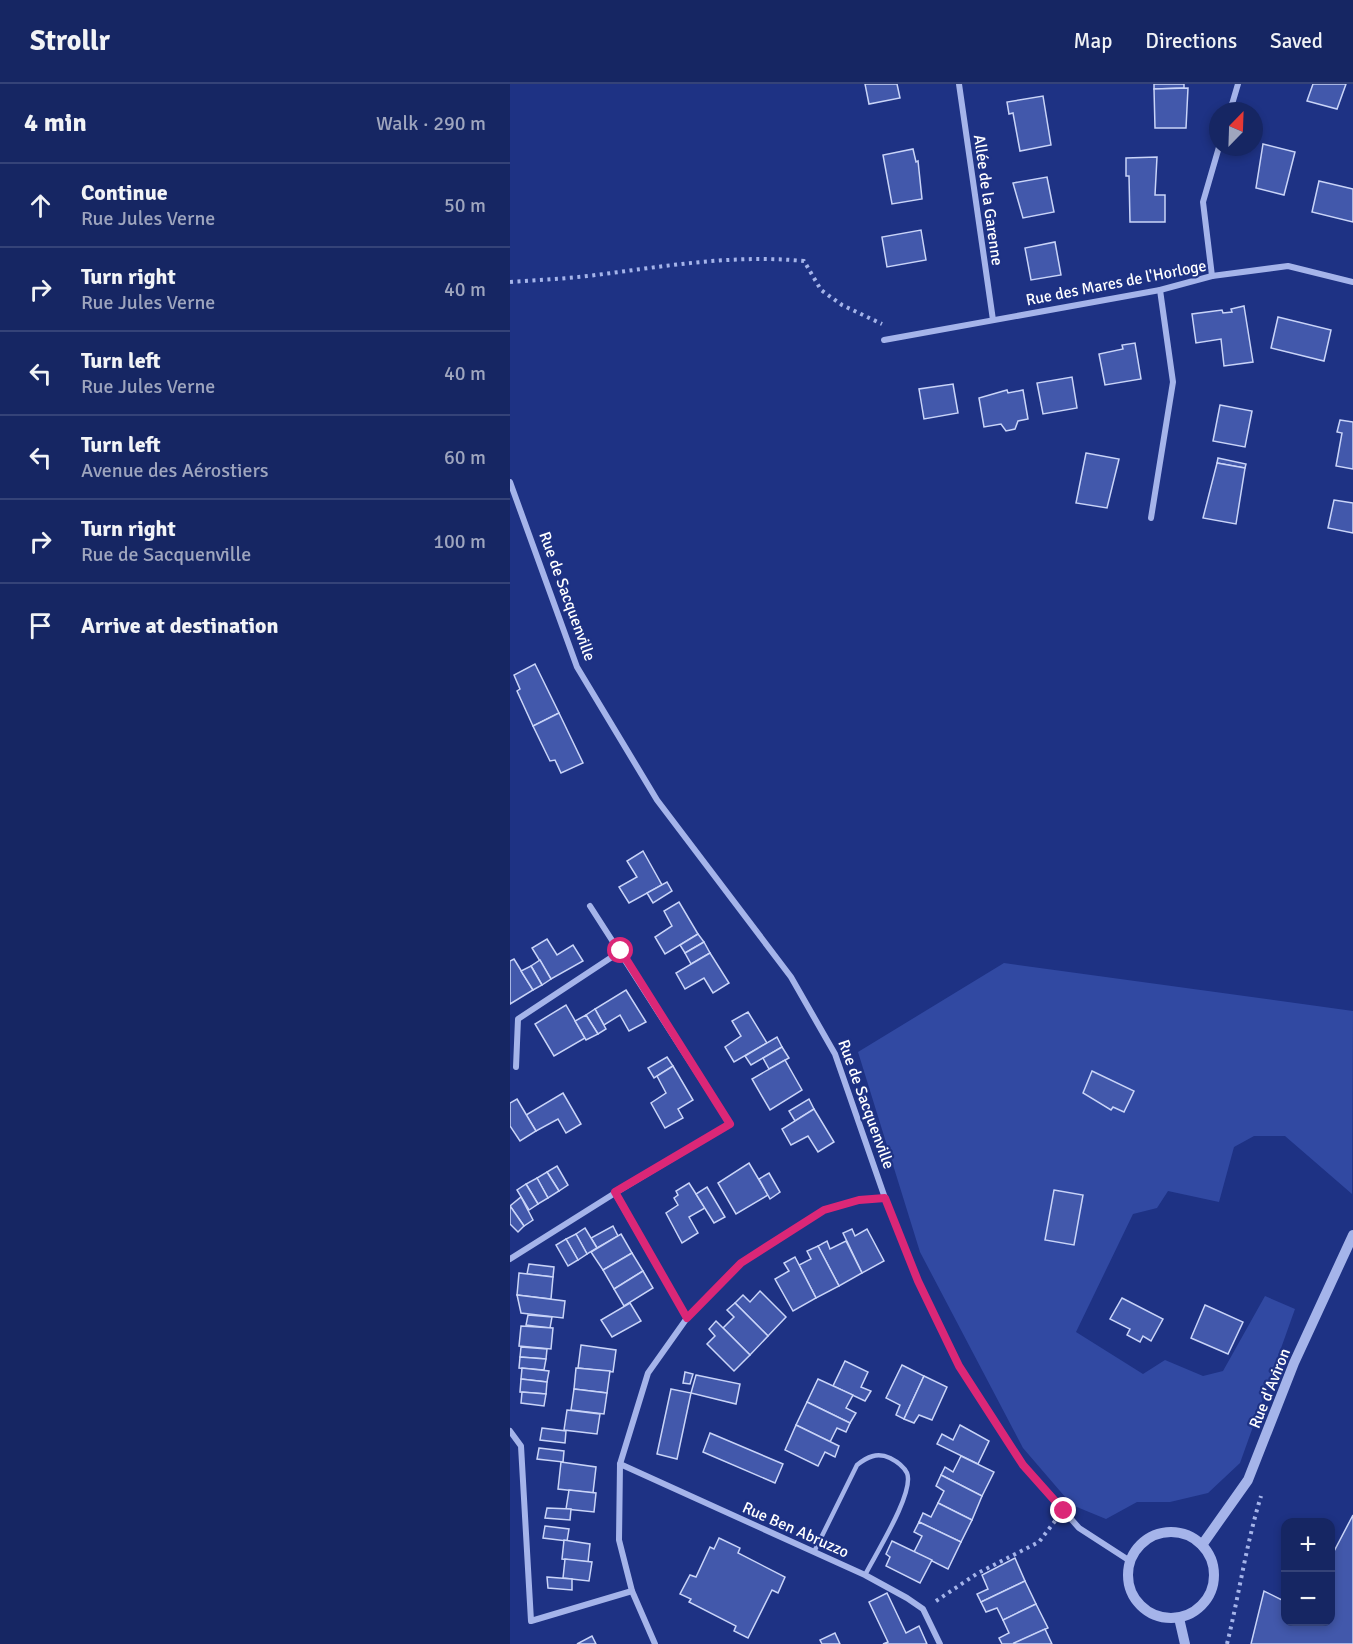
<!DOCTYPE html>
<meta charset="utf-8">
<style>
body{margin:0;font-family:Signika,sans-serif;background:#23326c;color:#f1f3f6}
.controls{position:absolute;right:18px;bottom:18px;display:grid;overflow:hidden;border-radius:12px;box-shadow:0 3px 9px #0003}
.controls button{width:54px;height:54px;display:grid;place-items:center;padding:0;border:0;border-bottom:2px solid #354378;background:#162663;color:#f1f3f6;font:30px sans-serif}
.compass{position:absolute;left:699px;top:18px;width:54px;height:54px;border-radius:50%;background:#162663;box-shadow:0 3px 9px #0003;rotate:23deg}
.stop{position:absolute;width:18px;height:18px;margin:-14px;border:4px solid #db2777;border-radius:50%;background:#fff}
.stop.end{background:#db2777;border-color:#fff;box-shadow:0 2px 6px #0008}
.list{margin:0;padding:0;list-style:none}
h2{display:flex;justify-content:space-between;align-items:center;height:78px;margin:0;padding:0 24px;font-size:26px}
h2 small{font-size:20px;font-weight:400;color:#9ea5be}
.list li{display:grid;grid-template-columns:39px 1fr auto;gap:18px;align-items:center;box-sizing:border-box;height:84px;padding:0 24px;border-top:2px solid #354378}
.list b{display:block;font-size:22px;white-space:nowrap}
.list p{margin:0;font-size:20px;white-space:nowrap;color:#9ea5be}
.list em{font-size:20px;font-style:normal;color:#9ea5be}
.icon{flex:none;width:33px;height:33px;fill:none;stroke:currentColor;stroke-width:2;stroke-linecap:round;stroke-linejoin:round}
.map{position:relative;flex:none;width:843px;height:1560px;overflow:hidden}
header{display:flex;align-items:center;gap:36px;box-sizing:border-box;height:84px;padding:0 30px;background:#162663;border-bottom:2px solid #354378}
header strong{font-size:28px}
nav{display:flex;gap:33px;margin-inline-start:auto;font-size:21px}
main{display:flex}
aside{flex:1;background:#162663}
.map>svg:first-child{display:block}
.green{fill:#3149a2}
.building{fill:#4258ab;stroke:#c9d4f8;stroke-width:1.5}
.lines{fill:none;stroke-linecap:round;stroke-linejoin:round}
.path{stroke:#a5b4ea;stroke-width:4;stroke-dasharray:3 4.5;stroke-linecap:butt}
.service{stroke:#a5b4ea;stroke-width:4.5}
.minor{stroke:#a5b4ea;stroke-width:6}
.tertiary{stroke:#a5b4ea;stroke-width:10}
.route{stroke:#db2777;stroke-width:8}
.labels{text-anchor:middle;stroke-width:4.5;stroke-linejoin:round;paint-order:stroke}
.street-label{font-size:16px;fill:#fff;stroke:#1e3284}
</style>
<header>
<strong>Strollr</strong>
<nav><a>Map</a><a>Directions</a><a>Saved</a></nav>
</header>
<main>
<aside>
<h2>4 min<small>Walk · 290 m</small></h2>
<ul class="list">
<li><svg class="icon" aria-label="ahead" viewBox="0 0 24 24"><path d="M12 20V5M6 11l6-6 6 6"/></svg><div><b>Continue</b><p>Rue Jules Verne</p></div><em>50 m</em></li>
<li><svg class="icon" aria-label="right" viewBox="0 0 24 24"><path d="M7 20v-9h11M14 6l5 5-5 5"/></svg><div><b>Turn right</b><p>Rue Jules Verne</p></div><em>40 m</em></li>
<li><svg class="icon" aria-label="left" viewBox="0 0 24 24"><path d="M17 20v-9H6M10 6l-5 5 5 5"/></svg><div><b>Turn left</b><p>Rue Jules Verne</p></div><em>40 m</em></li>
<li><svg class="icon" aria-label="left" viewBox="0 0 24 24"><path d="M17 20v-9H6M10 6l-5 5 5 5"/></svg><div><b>Turn left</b><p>Avenue des Aérostiers</p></div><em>60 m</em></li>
<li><svg class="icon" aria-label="right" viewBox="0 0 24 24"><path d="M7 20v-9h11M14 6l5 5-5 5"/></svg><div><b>Turn right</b><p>Rue de Sacquenville</p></div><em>100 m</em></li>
<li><svg class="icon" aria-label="arrive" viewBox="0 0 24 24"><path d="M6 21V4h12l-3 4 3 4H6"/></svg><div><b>Arrive at destination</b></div></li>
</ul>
</aside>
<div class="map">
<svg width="843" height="1560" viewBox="0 0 843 1560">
<rect width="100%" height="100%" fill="#1e3284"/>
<!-- green -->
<polygon class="green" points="494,879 843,927 842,1110 775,1052 744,1052 724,1063 709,1118 658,1107 647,1124 623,1130 566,1248 633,1290 655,1276 693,1292 713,1287 755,1212 785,1225 730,1379 698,1409 660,1418 627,1418 596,1435 562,1421 513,1364 410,1168 348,968"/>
<!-- building -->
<g class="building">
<polygon points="355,0 387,0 390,14 359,20"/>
<polygon points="644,0 674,0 674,4 644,5"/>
<polygon points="803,0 836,0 827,25 797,17"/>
<polygon points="678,4 676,44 645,44 644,5"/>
<polygon points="533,12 541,61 510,67 503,29 499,30 497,18"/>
<polygon points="753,60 785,68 774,111 746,104"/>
<polygon points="403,65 406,78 408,77 412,115 382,120 373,71"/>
<polygon points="647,73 645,111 655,111 655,138 620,138 619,92 616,92 616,74"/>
<polygon points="537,93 544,128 513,134 503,99"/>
<polygon points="809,97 843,105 843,138 802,128"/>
<polygon points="411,146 416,176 377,183 372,153"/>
<polygon points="545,158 551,191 521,196 515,164"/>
<polygon points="734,222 743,278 714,282 711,255 686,259 682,230 712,226 713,229 722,228 721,225"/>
<polygon points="768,233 821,246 814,277 761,264"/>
<polygon points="625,259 631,295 595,301 589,270 613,265 612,261"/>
<polygon points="562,293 567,324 533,330 527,299"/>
<polygon points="443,300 448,329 414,335 409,305"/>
<polygon points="497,306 498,309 513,306 518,335 508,337 505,345 496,347 491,340 474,343 469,314"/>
<polygon points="710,321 742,327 735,363 703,357"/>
<polygon points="830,336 843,338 843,385 826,382 832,349 827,348"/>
<polygon points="576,369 609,375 597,424 566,419"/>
<polygon points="708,374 736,380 735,384 707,379"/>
<polygon points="707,379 735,384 726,440 693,434"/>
<polygon points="824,416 843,419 843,449 818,444"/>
<polygon points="25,580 49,629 23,642 7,607 10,605 4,591"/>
<polygon points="49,629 73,679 51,689 45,676 40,677 23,642"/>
<polygon points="133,767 152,801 119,819 109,803 127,793 117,777"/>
<polygon points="157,798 162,807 143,819 137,809"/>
<polygon points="169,818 188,850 155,870 145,853 162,842 154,827"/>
<polygon points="188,850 194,858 175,869 170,861"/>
<polygon points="37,855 47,871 63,861 73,877 41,895 22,864"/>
<polygon points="194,858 200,869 181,880 175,869"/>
<polygon points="200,869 219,899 203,909 194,894 175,905 166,889"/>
<polygon points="4,875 23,906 0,920 0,877"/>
<polygon points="30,876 41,895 32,901 21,882"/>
<polygon points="21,882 32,901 23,906 11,887"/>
<polygon points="116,906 136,938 119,947 110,931 94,941 85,925"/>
<polygon points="56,921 75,954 44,972 25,940"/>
<polygon points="85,925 96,945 88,950 76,931"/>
<polygon points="238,928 257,959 224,978 215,963 231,952 222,937"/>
<polygon points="76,931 88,950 76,956 65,937"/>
<polygon points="267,953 272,963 241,981 235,972"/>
<polygon points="272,963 279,974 259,985 253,974"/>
<polygon points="157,973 163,982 144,994 138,984"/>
<polygon points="275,976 292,1006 260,1026 242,995"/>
<polygon points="163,982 183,1016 168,1025 173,1034 155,1044 141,1019 156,1009 147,992"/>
<polygon points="582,987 624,1007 614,1028 603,1023 601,1026 573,1009"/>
<polygon points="53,1009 71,1040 56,1049 48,1035 26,1047 16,1031"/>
<polygon points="7,1015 26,1047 10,1057 0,1042 0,1019"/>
<polygon points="299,1015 304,1025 285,1037 279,1027"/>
<polygon points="304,1025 324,1058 308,1068 298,1052 281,1061 272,1045"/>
<polygon points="239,1079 258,1111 226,1130 208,1099"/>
<polygon points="47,1082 58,1101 49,1107 37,1088"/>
<polygon points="37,1088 49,1107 38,1114 27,1094"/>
<polygon points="259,1089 270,1108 260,1115 249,1095"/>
<polygon points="27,1094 38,1114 28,1120 16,1100"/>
<polygon points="179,1099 195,1124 179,1133 188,1149 172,1159 156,1129 168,1121 164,1114 168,1111 166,1107"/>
<polygon points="16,1100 28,1120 19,1126 7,1106"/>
<polygon points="197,1103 215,1133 204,1139 186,1110"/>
<polygon points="544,1106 573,1111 564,1161 535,1156"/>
<polygon points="11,1113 23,1136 14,1142 0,1122"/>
<polygon points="0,1122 14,1142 8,1148 0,1140"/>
<polygon points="103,1142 108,1152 87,1164 81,1154"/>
<polygon points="75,1144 87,1164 77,1170 66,1150"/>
<polygon points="342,1145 345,1152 357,1145 374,1177 352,1189 333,1149"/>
<polygon points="66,1150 77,1170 68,1176 56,1155"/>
<polygon points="111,1150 122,1169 93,1186 81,1168"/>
<polygon points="56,1155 68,1176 58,1182 46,1161"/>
<polygon points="317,1157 320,1165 336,1157 352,1189 329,1202 308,1162"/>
<polygon points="308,1162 329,1202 306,1214 289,1181 301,1175 297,1167"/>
<polygon points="122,1169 133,1187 104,1205 93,1186"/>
<polygon points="285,1173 306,1214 283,1227 265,1195 279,1187 274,1179"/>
<polygon points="19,1180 44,1183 43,1193 17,1190"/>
<polygon points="133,1187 143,1204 114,1222 104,1205"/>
<polygon points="9,1189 43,1193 41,1215 7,1211"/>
<polygon points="250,1207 276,1233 258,1252 225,1219 233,1211 240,1218"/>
<polygon points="7,1211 55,1217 53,1234 11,1229"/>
<polygon points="612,1214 653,1235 641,1257 633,1252 630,1258 617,1251 620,1245 600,1235"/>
<polygon points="120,1219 131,1237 102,1253 91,1236"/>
<polygon points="225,1219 258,1252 240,1271 213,1244 224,1233 217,1226"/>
<polygon points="695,1221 733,1238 718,1270 681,1254"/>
<polygon points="18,1231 42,1233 40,1244 16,1241"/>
<polygon points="206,1237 240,1271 224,1287 197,1260 205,1252 199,1245"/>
<polygon points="11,1242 43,1244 41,1265 9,1262"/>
<polygon points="71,1261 106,1266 103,1288 68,1284"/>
<polygon points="11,1263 37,1265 36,1275 10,1273"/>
<polygon points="10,1273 36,1275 34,1286 9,1284"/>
<polygon points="335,1277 358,1288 351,1303 361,1307 355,1317 323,1302"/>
<polygon points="392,1281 414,1292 394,1335 386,1331 390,1321 376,1314"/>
<polygon points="12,1284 39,1287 37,1298 11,1295"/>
<polygon points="66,1284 100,1287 97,1309 64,1305"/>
<polygon points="175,1288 183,1290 180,1300 173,1299"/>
<polygon points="186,1291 230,1300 226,1320 181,1309"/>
<polygon points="414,1292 437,1303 422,1336 409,1331 404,1339 394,1335"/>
<polygon points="11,1295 37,1298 36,1310 10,1308"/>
<polygon points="308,1295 343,1311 336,1324 346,1329 340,1339 297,1318"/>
<polygon points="64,1305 97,1309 94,1330 61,1326"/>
<polygon points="161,1305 181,1309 167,1375 147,1370"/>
<polygon points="12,1308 36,1310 34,1322 11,1319"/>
<polygon points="297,1318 340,1339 336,1348 327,1344 320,1358 286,1341"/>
<polygon points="57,1326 90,1330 87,1350 54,1346"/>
<polygon points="286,1341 329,1362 325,1373 315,1368 308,1382 275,1366"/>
<polygon points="450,1341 479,1357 468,1380 427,1360 432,1350 443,1356"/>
<polygon points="32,1344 56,1347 55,1359 30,1356"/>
<polygon points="200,1349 273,1380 265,1399 193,1368"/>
<polygon points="29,1364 54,1367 53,1378 27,1375"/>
<polygon points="451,1372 484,1388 472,1412 431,1391 435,1383 443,1388"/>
<polygon points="51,1378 86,1383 83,1409 48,1405"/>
<polygon points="431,1391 472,1412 462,1436 428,1419 434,1407 426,1402"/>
<polygon points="59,1406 86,1409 84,1428 56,1425"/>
<polygon points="428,1419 462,1436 451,1458 409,1438 413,1429 421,1433"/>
<polygon points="37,1424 61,1425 60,1436 35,1434"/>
<polygon points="843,1431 843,1560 741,1560 754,1507 776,1518 776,1538 820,1538 820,1475"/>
<polygon points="409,1438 451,1458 438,1485 404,1468 412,1452 404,1448"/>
<polygon points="35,1442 59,1445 57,1457 33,1454"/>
<polygon points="209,1454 230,1464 228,1469 275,1493 268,1509 262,1506 238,1554 224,1547 226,1542 179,1518 181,1515 170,1510 180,1491 186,1493 200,1463 204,1465"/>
<polygon points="54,1456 80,1460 78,1478 52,1475"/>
<polygon points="382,1457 422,1476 410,1499 376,1482 380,1473 376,1470"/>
<polygon points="505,1474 515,1497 471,1518 467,1510 478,1505 472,1491"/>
<polygon points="55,1475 82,1478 79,1497 53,1494"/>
<polygon points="37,1493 62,1495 62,1506 38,1504"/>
<polygon points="515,1497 526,1520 493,1536 487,1524 476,1528 471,1518"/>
<polygon points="377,1509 396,1549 409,1542 417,1560 373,1560 378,1558 359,1518"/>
<polygon points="526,1520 538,1544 503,1560 492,1560 489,1554 499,1549 493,1536"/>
<polygon points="535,1545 542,1560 505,1560 504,1559"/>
<polygon points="325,1549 330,1560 312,1560 310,1556"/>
<polygon points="82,1552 86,1560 67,1560"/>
</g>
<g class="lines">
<!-- path -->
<g class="path">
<path d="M0,198C26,196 52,195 78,192C151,183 220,170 294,177L311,206L332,221L372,240"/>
<polyline points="426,1517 468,1489 529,1458 545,1437"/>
<path d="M717,1560C729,1511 736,1461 751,1412"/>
</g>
<!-- service -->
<path class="service" d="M304,1468L347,1381C357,1373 367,1368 380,1374C386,1377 394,1383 397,1389C405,1408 365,1471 355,1491"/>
<!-- minor -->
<g class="minor">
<polyline points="449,0 483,236"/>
<polyline points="720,27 728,0"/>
<polyline points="702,192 693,118 709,63"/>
<polyline points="374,256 650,206 702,192 778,182 843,198"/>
<polyline points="0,398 67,583 147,716 281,893 325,970 375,1114 408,1197 449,1282 513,1381 569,1444 620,1477"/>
<polyline points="641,434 663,298 650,206"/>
<polyline points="80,822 220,1040 105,1109 177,1234"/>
<polyline points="6,983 8,935 111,867"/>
<polyline points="0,1175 105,1109"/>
<polyline points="0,1347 11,1362 21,1537 122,1507"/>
<polyline points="110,1380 355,1491 397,1514 413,1525 430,1560"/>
<polyline points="145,1560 122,1507 109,1456 110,1380 138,1289 177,1234 231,1179 314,1126 349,1116 375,1114"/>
</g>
<!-- tertiary -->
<g class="tertiary">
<circle cx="661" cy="1491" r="43"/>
<polyline points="692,1461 738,1396 784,1279 843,1151"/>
<polyline points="669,1534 675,1560"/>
</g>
</g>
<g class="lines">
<!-- route -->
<polyline class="route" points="111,867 220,1040 105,1108 177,1234 231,1179 314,1126 349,1116 375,1114 408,1197 449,1282 513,1381 554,1427"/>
</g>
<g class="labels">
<!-- street labels -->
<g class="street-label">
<text transform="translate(479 116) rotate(82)" y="6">Allée de la Garenne</text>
<text transform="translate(606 198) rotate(-11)" y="6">Rue des Mares de l'Horloge</text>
<text transform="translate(58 512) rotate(70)" y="6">Rue de Sacquenville</text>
<text transform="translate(357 1020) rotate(70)" y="6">Rue de Sacquenville</text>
<text transform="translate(759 1304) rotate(-68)" y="6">Rue d'Aviron</text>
<text transform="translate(286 1445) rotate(24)" y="6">Rue Ben Abruzzo</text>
</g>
</g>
</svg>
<div class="controls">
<button>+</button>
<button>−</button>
</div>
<svg class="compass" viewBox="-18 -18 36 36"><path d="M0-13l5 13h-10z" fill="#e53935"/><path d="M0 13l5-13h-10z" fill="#9ea5be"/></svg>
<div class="stop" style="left:111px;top:867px"></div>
<div class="stop end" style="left:554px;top:1427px"></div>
</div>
</main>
